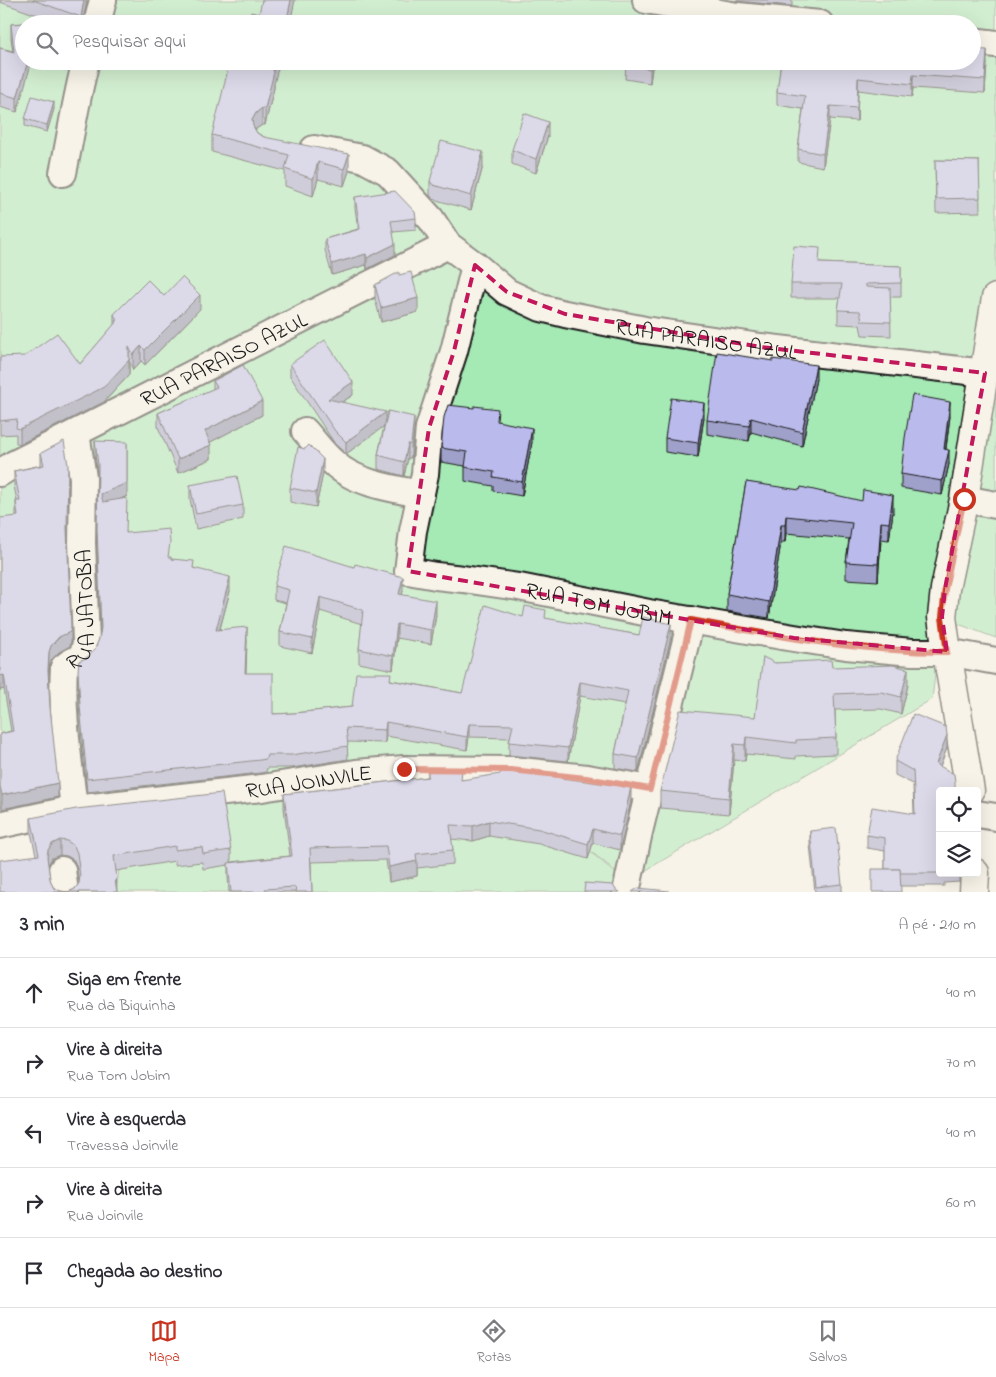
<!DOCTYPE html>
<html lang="pt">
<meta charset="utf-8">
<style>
body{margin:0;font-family:"Indie Flower",sans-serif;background:#f2f2f3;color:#2b2b33}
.controls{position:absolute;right:15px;bottom:15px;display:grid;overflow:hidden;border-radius:5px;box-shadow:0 5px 20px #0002}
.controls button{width:45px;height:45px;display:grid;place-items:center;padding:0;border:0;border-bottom:1px solid #e1e1e2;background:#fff;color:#2b2b33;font:25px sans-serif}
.stop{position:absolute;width:15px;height:15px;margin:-11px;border:4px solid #c8321e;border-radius:50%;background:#fff}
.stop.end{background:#c8321e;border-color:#fff;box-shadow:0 1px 5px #0008}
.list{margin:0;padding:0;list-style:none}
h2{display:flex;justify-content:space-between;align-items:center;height:65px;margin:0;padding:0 20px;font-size:21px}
h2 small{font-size:16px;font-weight:400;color:#7c7c81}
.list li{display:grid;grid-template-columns:32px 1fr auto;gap:15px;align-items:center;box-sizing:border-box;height:70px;padding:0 20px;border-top:1px solid #e1e1e2}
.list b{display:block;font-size:19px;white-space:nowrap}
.list p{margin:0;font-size:16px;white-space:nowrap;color:#7c7c81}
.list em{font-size:16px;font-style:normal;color:#7c7c81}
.icon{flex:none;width:28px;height:28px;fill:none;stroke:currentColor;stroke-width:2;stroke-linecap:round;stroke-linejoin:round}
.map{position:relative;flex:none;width:996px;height:892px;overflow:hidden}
.search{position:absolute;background:#fff;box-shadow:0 5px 20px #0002;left:15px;right:15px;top:15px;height:55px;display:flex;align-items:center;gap:12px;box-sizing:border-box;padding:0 18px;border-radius:28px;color:#7c7c81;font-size:19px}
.sheet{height:415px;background:#fff}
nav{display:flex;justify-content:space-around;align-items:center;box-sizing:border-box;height:70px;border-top:1px solid #e1e1e2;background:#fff;font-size:14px;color:#7c7c81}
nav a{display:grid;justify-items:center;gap:2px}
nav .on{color:#c8321e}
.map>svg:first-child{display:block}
.green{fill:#a5e9b4;stroke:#608268;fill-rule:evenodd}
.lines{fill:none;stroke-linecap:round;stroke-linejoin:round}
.street-casing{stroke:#1c1c1c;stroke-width:30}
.secondary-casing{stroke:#1c1c1c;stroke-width:31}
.street{stroke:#f7f3e8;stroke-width:26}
.secondary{stroke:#f7f3e8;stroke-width:28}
.wall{fill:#a0a1cb;stroke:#1c1c1c;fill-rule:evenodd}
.shaded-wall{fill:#8283a5;stroke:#1c1c1c}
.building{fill:#babbec;stroke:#1c1c1c;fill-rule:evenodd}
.route{stroke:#c8321e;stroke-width:6}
.marked{fill:none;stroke:#c2185b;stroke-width:4;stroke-dasharray:10 6;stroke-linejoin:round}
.labels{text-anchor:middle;stroke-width:5;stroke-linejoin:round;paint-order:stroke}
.street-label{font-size:22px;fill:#1c1c1c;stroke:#f7f3e8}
</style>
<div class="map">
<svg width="996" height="892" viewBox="0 0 996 892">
<rect width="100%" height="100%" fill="#f7f3e8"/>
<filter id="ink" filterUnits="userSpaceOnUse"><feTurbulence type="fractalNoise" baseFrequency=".02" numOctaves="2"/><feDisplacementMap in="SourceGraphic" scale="10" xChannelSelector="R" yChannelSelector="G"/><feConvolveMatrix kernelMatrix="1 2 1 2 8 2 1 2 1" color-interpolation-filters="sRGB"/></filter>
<g filter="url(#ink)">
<!-- green -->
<path class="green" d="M0,0H996V638L942,618L932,699L628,881L565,831L618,875L615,892H116L120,862L0,757ZM24,24H972V61H24Z"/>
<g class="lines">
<!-- street casing -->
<g class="street-casing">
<g id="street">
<polyline points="646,0 737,16 820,24"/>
<polyline points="97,24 103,0"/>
<polyline points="972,41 996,44"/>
<path id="s1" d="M314,149L362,158L388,172L431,219L448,245L475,265L507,292L541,308L565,314L645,330L761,347L985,373"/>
<path d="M63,173C71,135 76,98 86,61"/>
<path id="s2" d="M475,265L454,351L429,428L425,474L413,531L408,571L436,576L463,579L519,587L649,613L794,638L846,646L912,652H947L996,661"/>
<path d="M305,431C315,442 323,454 334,463C354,483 394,489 421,494"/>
<path id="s3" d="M0,473L14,464L448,245"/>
<polyline points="964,499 996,505"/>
<path id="s4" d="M74,809C69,762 61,714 64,667C77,655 82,664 86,642L82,543L83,478L76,433"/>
<polyline points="977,814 996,817"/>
<path id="s5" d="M0,825L8,823L74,809L262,788L356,773L404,769L511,770L587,778L650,789"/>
<polyline points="62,870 65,892"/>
<polyline points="626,892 639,832 691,620"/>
</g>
</g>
<!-- secondary casing -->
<g class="secondary-casing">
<g id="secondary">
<polyline points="970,791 947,652 942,617 945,589 964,499 996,298"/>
<polyline points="974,892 975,873"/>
</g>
</g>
<!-- street -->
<use href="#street" class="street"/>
<!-- secondary -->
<use href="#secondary" class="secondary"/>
</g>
<!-- wall -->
<g class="wall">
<polygon points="0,0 86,0 86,6 82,24 24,24 17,112 0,107 0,48 13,51 11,38 11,24 54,21 0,2"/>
<polygon points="736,0 792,0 792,6 736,1"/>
<polygon points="39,61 71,61 68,70"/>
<polygon points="626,61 653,61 650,83 625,79"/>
<polygon points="768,61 972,61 987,63 985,93 913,88 912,97 858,90 857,121 830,119 823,167 798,162 798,149 803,109 777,105 777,92 781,64"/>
<polygon points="274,84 274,88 265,125 262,125 256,129 255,130 257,133 264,137 349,171 344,186 318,179 313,196 285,186 285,171 212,152 212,135"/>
<polygon points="54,109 47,132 25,126 25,119"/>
<polygon points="548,136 536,173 512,164 512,150"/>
<polygon points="935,160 979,161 980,212 936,213"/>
<polygon points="483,166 471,210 433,199 430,195 430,181"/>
<polygon points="355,197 416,218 416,230 393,232 395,255 367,269 366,265 332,275 325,250 325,239 358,229 355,208"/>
<polygon points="820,263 901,266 901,297 890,297 891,336 862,335 860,325 838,324 838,310 840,298 791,298 791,284"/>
<polygon points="399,275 418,312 381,322 375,299 375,285"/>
<polygon points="164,296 200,309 145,365 141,361 133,370 129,361 129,375 104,402 20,444 16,443 16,434 0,435 0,357 80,364 114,325 114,314"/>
<polygon points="290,364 353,395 342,402 414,431 411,458 408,458 404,476 378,469 378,455 384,426 346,454 335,444 290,376"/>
<polygon points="816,379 802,446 751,432 749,441 707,434 707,420"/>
<polygon points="213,381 262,415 210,442 211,459 178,473 158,427 158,413 213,389"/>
<polygon points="950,416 946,449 949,464 942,495 901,488 901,474"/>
<polygon points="704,417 698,457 665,452 665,438"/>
<polygon points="498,421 532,442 522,496 493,491 493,486 465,481 465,466 441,462 441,448"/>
<polygon points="95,441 127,496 121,499 126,533 171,559 194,568 230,591 220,629 247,640 246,673 273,714 294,713 352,707 391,680 462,693 523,617 546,619 639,635 671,637 638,772 615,768 615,754 625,704 580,696 568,761 509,755 509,742 510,738 469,737 467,750 386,736 385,743 347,742 348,759 292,768 267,768 266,772 260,773 87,792 80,719 78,685 79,661 88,657 95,649 99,639 101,631 97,543 98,477 95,455"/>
<polygon points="41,453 67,533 71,641 70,646 59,652 51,660 49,666 49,677 50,707 58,797 2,809 0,800 0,734 11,731 4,689 0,690 16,516 16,501 17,501 14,486 14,471 41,465"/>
<polygon points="323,473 316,507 290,502 290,488"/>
<polygon points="746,482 893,512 889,540 881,539 878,581 846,579 846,562 849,539 786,533 785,542 781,542 769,618 727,611 727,594"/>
<polygon points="190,485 243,505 243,519 196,529 190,499"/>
<polygon points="274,586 403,591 402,595 436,615 431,644 397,638 393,670 359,663 359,649 362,624 320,611 312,653 280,646 280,632 286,603 274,600"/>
<polygon points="775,663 832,667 908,685 901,714 881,709 835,710 836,738 836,754 796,756 796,759 746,754 745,761 734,760 729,814 660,808 660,791 755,717"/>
<polygon points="947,748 940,766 940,873 959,873 959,882 944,883 944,886 901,886 885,869 885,851 867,848 867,835 914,814 913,784 895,775 895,761"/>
<path d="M428,770L462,780L563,778L631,801L620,850L593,843L588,859L539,844L489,836L473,841L451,839L453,850V864L417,868V876L389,882L386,860L311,862L312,892H229L228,877V865L203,869L202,862L175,865V861L116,871L117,892H0L36,855L31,833V818L231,850V862L290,856L284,808V794L428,777ZM60,855L67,856L74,860L77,868L79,883L75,889L68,892L60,891L53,887L50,879L48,865L52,858Z"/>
<polygon points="810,831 842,884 842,892 815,892 810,845"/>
</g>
<!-- shaded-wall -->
<g class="shaded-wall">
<polygon points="84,0 86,0 86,6 82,24 81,24 81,17"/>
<polygon points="291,0 295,0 290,24 286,24"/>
<polygon points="987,50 987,63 985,93 985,80"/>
<polygon points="28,61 32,61 17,112 17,98"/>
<polygon points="68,61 71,61 68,70"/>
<polygon points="276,61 280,61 274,84 274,88 265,125 265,108"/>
<polygon points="651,61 653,61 650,83 650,69"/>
<polygon points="913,75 913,88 912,97 912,84"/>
<polygon points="858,78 858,90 857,121 857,108"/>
<polygon points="54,102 54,109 47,132 47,125"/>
<polygon points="830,106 830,119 823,167 823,154"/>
<polygon points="262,108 262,125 256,129 252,136 252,120 256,113"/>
<polygon points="548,122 548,136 536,173 536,159"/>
<polygon points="483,152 483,166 471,210 471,196"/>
<polygon points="349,154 349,171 344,186 344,169"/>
<polygon points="318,162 318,179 313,196 313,179"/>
<polygon points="395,244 395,255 367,269 367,258"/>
<polygon points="366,254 366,265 332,275 332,264"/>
<polygon points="200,295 200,309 145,365 145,350"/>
<polygon points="418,298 418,312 381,322 381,308"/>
<polygon points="141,346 141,361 133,370 133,355"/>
<polygon points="129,347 129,375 104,402 20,444 20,429"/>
<polygon points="816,365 816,379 802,446 802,432"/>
<polygon points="353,382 353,395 328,411 328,399"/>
<polygon points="262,401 262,415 205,445 205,431"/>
<polygon points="950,402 950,416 944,463 944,449"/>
<polygon points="704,403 704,417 698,457 698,443"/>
<polygon points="386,412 386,425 346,454 346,442"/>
<polygon points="414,417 414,431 411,458 411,444"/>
<polygon points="751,418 751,432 749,441 749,426"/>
<polygon points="532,428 532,442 522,496 522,482"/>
<polygon points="127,442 127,496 101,508 101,494"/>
<polygon points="408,444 408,458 404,476 404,462"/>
<polygon points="211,445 211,459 178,473 178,459"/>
<polygon points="949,450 949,464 942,495 942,481"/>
<polygon points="323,459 323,473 316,507 316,493"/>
<polygon points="893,495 893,512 889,540 889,523"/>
<polygon points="786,516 786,533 785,542 785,525"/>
<polygon points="881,522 881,539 878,581 878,564"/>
<polygon points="781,525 781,542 769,618 769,602"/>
<polygon points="230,577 230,591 216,643 216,630"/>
<polygon points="403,577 403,591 399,608 399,594"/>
<polygon points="320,597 320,611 312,653 312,639"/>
<polygon points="436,601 436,615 431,644 431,630"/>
<polygon points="397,624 397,638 393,670 393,656"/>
<polygon points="671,624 671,637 638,772 638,758"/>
<polygon points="71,626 71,641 70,646 59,652 51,660 49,666 48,684 49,652 51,646"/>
<polygon points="247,627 247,640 245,687 245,673"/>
<polygon points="908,669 908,685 901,714 901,697"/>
<polygon points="4,675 4,689 0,690 0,676"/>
<polygon points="580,682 580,696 568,761 568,748"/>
<polygon points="386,722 386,736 385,743 385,730"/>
<polygon points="469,724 469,737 467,750 467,737"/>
<polygon points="947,735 947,748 936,777 936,764"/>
<polygon points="746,737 746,754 745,761 745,745"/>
<polygon points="734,744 734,760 729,814 729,798"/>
<polygon points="58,783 58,797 2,809 2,795"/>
<polygon points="631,787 631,801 620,850 620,836"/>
<polygon points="489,821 489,836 473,841 473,826"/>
<polygon points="593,829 593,843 588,859 588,844"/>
<polygon points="60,840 60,855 52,858 48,865 47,857 48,850 52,844"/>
<polygon points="417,861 417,876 389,882 389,867"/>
</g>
<!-- building -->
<g class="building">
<polygon points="33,0 84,0 81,17"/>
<polygon points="262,0 291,0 286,24 248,24 251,12 259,14"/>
<polygon points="729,17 794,24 728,24"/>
<polygon points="80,19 78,24 24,24 24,61 28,61 17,98 0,93 0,48 14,52 11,24"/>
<polygon points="631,21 656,24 630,24"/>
<polygon points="972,49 987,50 985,80 913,75 912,84 858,78 857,108 830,106 823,154 798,149 805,96 777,92 781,61 972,61"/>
<polygon points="230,61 238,63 238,61 276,61 273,71 274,72 265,108 262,108 256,113 252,120 253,126 257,133 264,137 349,154 344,169 318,162 313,179 285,169 289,155 212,135"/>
<polygon points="626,61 651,61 650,69 625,65"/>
<polygon points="32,96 54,102 47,125 25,119"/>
<polygon points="524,113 548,122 536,159 512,150"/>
<polygon points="441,141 483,152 471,196 433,185 430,181"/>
<polygon points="935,160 979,161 980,198 936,199"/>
<polygon points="395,191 415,212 416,218 391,221 395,244 367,258 366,254 332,264 325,239 360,229 355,197"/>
<polygon points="794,246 820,248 819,263 901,266 901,283 866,284 866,287 890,288 891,322 862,321 860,311 838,310 842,284 791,284"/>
<polygon points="399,272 399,275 411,272 418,298 381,308 375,285"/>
<polygon points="182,277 200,295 145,350 141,346 133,355 129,347 129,360 104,387 20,429 16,428 17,419 0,421 0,357 25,356 57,333 80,364 117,321 114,314 148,280 164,296"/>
<polygon points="325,340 353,382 328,399 386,412 346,442 335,431 290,364"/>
<polygon points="717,352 773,361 773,359 816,365 802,432 751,418 749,426 707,420"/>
<polygon points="243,365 262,401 205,431 211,445 178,459 158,413 217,387 213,381"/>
<polygon points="912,395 950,402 944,449 949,450 942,481 901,474 905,438"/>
<polygon points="671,398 704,403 698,443 665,438"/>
<polygon points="448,405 474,408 474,406 498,409 497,421 532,428 522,482 493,477 494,472 465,467 467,452 441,448 444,417"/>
<polygon points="388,411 414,417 411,444 408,444 404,462 378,455"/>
<polygon points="64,441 68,465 67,529 71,626 70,632 59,637 51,646 49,652 48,670 50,707 58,783 2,795 0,786 0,734 13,731 4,675 0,676 0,518 18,516 16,501 20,501 14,471 44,465 41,453"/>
<polygon points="95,441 127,442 127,483 101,494 103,502 127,498 126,533 169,529 170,543 168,557 171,557 171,559 194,561 193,568 230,577 216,630 247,627 245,673 273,673 273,714 294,713 352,707 356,673 391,673 390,680 462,693 485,605 523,617 525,606 546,610 545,618 639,635 643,617 671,624 638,758 615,754 628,691 580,682 568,748 509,742 513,725 469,724 467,737 386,722 385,730 346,728 348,746 292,755 267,755 266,759 260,760 87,779 80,706 78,671 79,661 88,657 95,649 99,639 101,628 97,529 98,465"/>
<polygon points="309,445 323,459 316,493 290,488 298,447 305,449"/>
<polygon points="237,476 243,505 196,514 190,485"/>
<polygon points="746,482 800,490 801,487 862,501 863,490 893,495 889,523 881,522 878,564 846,562 852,523 786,516 785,525 781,525 769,602 727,594"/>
<polygon points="286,546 354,567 355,564 403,577 399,594 436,601 431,630 397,624 393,656 359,649 363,610 320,597 312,639 280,632 289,590 274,586"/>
<polygon points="763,657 775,663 831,660 832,667 893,665 908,669 901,697 881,692 834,694 836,738 796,740 796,743 746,737 745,745 734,744 729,798 660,791 680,710 755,717"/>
<polygon points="913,714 946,727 947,735 936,764 954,774 955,782 955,791 940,791 940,873 900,873 900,869 885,869 885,838 867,835 872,807 915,814 913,771 895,761"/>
<polygon points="428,770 462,770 461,780 500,774 501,771 510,771 563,776 562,778 609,784 609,783 631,787 620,836 593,829 588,844 539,829 489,821 473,826 450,825 453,850 416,854 417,861 389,867 386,846 310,848 312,892 296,892 295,887 265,889 266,892 231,892 228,863 292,856 284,794 428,777"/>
<path d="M222,793L231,850L203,854L202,847L175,850V846L114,856L117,879L115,880L117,892H0V860L39,855L31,818L76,809ZM60,840L67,841L74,846L77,853L80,876L79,883L75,889L68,892L60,891L53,887L50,879L47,857L48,850L52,844Z"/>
<polygon points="836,828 842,884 816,887 810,831"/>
<polygon points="872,869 900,869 901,892 872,892"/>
<polygon points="585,883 613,885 616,890 620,892 584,892"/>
<polygon points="638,888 669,891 668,892 632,892"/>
</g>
</g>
<g class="lines" filter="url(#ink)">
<!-- route -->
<path class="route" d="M404,769L511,770L586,778L650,789L691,620C775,636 860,652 947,652L942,617L945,589L964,499"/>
</g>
<!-- marked area -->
<path d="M0 0H996V892H0ZM475,265L507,292L565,314L761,347L985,373L945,589L942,617L947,652L794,638L408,571L429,428L454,351Z" fill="#f7f3e8" fill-opacity=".55" fill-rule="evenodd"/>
<path class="marked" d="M475,265L507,292L565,314L761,347L985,373L945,589L942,617L947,652L794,638L408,571L429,428L454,351Z"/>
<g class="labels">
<!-- street labels -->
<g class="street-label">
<text dy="8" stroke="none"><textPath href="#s1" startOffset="454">RUA PARAISO AZUL</textPath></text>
<text dy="8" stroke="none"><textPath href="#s3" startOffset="251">RUA PARAISO AZUL</textPath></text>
<text dy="8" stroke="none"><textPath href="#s2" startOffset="508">RUA TOM JOBIM</textPath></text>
<text dy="8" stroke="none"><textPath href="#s4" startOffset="209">RUA JATOBA</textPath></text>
<text dy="8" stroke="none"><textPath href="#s5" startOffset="312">RUA JOINVILE</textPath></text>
</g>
</g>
</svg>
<div class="controls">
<button><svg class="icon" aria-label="locate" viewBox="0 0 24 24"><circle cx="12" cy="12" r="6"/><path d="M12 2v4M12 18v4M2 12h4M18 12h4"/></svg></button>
<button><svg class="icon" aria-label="layers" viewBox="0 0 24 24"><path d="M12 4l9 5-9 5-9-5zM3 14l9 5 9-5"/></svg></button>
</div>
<div class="stop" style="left:964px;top:499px"></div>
<div class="stop end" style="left:404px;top:769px"></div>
<div class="search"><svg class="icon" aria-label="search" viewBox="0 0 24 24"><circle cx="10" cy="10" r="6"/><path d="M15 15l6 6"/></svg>Pesquisar aqui</div>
</div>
<section class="sheet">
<h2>3 min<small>A pé · 210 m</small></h2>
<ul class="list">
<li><svg class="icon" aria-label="ahead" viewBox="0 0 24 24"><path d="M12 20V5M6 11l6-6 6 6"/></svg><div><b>Siga em frente</b><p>Rua da Biquinha</p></div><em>40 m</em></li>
<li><svg class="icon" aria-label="right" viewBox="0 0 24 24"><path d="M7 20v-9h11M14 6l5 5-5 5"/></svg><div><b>Vire à direita</b><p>Rua Tom Jobim</p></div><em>70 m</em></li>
<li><svg class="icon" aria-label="left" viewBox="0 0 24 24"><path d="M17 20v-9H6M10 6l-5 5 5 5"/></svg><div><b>Vire à esquerda</b><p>Travessa Joinvile</p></div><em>40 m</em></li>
<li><svg class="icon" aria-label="right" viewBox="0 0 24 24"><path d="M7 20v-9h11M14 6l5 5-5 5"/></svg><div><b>Vire à direita</b><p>Rua Joinvile</p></div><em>60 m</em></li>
<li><svg class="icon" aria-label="arrive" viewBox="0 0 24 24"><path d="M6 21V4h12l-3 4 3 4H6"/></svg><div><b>Chegada ao destino</b></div></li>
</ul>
</section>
<nav>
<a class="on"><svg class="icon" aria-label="map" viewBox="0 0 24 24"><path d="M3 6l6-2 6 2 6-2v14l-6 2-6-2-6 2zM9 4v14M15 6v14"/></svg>Mapa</a>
<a><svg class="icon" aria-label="directions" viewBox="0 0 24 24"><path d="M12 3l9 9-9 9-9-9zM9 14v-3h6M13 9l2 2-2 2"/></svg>Rotas</a>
<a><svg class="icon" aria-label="saved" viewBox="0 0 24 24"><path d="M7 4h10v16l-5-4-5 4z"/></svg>Salvos</a>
</nav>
